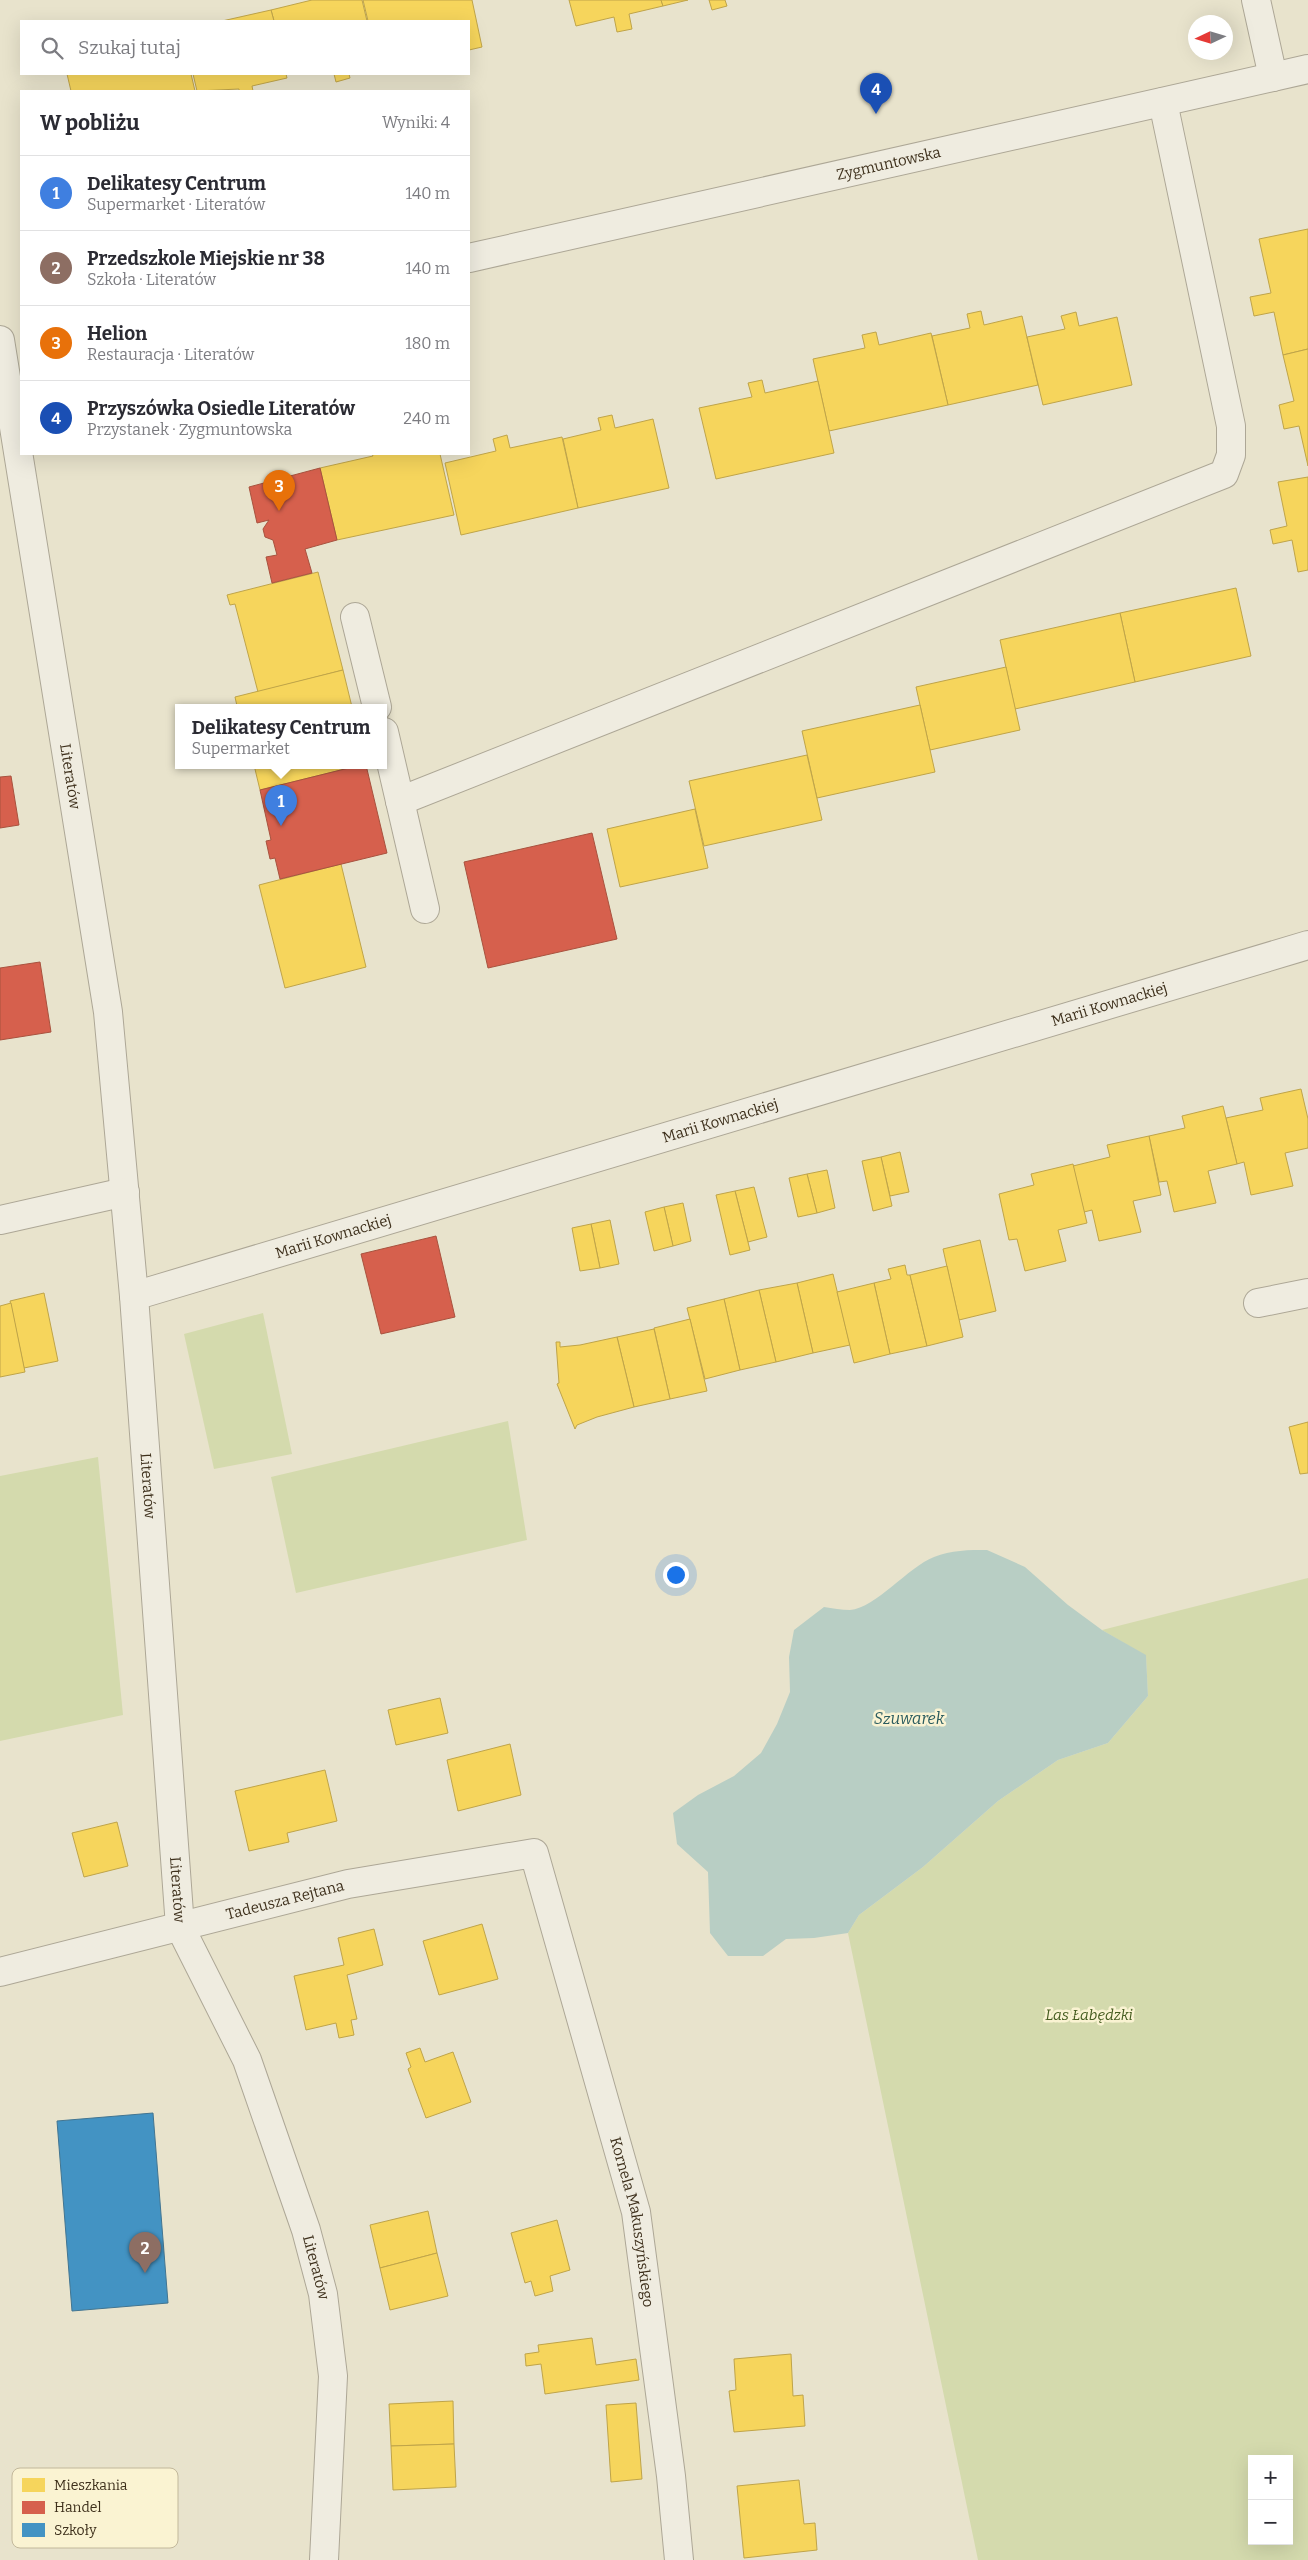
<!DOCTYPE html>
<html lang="pl">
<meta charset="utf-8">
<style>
body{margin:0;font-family:Bitter,serif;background:#f2f2f3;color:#2b2b33}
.controls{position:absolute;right:15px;bottom:15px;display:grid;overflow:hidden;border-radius:0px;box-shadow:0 5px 20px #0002}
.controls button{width:45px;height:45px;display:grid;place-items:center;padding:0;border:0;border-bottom:1px solid #e1e1e2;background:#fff;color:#2b2b33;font:25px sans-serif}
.compass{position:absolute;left:1188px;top:15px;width:45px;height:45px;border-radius:50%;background:#fff;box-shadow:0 5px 20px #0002;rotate:266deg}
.you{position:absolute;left:675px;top:1574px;width:18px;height:18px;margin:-12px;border:4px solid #fff;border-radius:50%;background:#1a73e8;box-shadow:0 0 0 8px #1a73e833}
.badge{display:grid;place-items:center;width:32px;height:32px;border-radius:50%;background:#7a6f5a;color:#fff;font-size:16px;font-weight:700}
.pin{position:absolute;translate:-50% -41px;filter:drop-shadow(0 1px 2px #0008)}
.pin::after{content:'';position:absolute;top:26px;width:18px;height:15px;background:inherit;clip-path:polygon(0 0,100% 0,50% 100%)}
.popup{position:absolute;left:175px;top:704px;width:212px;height:65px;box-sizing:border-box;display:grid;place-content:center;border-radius:0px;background:#fff;filter:drop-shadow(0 1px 4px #0005);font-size:16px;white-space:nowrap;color:#7c7c81}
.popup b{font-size:19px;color:#2b2b33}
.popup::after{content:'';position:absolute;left:50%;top:100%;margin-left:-10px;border:10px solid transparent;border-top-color:#fff}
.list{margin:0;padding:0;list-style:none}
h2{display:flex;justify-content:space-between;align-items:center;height:65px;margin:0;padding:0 20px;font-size:21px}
h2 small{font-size:16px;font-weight:400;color:#7c7c81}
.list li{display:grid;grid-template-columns:32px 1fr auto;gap:15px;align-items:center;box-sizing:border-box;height:75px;padding:0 20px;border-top:1px solid #e1e1e2}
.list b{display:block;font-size:19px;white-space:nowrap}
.list p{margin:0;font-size:16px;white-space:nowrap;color:#7c7c81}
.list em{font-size:16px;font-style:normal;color:#7c7c81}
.icon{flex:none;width:28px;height:28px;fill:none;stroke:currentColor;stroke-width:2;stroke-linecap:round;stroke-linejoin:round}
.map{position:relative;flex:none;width:1308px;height:2560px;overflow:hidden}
.search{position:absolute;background:#fff;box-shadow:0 5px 20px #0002;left:20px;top:20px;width:450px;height:55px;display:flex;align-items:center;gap:12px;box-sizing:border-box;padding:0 18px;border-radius:0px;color:#7c7c81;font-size:19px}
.panel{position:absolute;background:#fff;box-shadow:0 5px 20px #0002;left:20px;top:90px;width:450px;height:365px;border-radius:0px}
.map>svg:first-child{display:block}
.green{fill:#d4daad;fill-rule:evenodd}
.water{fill:#b8cec4}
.homes{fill:#f6d55c;stroke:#bfa449}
.shops{fill:#d6604d;stroke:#a8523e}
.schools{fill:#4393c3;stroke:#427591}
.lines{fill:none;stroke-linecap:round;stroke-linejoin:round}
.minor-casing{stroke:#ada796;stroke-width:30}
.minor{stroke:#efece0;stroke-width:28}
.labels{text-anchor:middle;stroke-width:5;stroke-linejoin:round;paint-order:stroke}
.street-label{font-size:15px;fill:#3e301c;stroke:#faf3d2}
.park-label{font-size:15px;font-style:italic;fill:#465d20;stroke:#faf3d2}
.water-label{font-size:16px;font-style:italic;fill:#2a5c5f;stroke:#faf3d2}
.key{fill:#faf3d2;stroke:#c2b89b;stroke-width:1}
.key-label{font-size:14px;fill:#3e301c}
</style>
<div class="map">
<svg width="1308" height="2560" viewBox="0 0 1308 2560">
<rect width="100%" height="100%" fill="#e8e3cc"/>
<!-- green -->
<g class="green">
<polygon points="263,1313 292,1454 214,1469 184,1334"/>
<polygon points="508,1421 527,1540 296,1593 271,1477"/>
<polygon points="98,1457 123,1715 0,1741 0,1476"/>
<path d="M1308,1578V2560H978L848,1933L859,1915L923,1867L998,1801L1058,1760L1108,1743L1148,1696L1146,1656L1102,1630ZM1252,2459H1289V2541H1252Z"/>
</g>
<!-- water -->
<path class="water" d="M987,1550L1025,1567L1068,1605L1102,1630L1146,1655L1148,1696L1108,1743L1058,1760L998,1801L923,1867L859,1915L848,1933L814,1938L786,1939L763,1956H728L710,1933L708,1872L677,1844L673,1813L698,1795L734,1776L761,1753L777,1724L790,1692L789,1657L794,1630L824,1607C832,1608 842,1610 850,1610C876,1608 908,1567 934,1557C951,1550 969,1550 987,1550Z"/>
<!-- homes -->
<g class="homes">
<polygon points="312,0 362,0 367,21 274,21 271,10"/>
<polygon points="363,0 472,0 482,47 469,50 469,21 368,21"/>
<polygon points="569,0 661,0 663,6 629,14 632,29 617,32 614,17 576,26"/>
<polygon points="661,0 688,0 663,6"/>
<polygon points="709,0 725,0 727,6 712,10"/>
<polygon points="271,10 274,21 222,21"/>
<polygon points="67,74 191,74 195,91 71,91"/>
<polygon points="193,74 286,74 287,78 252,86 253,91 239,91 239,89 197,91"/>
<polygon points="334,74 349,74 350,78 336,82"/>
<polygon points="1308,229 1308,349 1283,355 1274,312 1254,316 1250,297 1271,293 1259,239"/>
<polygon points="981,311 984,325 1022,316 1038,385 948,405 932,336 970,328 967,314"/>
<polygon points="1076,312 1079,326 1117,317 1132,385 1043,405 1027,337 1065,329 1061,316"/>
<polygon points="876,332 879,345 931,333 948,405 829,431 813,359 865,348 862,335"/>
<polygon points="1308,349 1308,466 1299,426 1284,429 1279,405 1294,401 1283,355"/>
<polygon points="762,380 765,393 818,381 834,453 716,479 699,408 752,397 748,383"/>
<polygon points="612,415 615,428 653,419 669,488 578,508 563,439 601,430 598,418"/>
<polygon points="507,435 510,448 562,437 578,508 461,535 445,463 496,451 493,439"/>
<polygon points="372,454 440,454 454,515 337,540 320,468 373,456"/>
<polygon points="1308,477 1308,570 1298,572 1292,540 1273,544 1270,530 1287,526 1278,482"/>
<polygon points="318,572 343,670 258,692 235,604 230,605 227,595"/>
<polygon points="1236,588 1251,656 1135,682 1120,613"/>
<polygon points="1120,613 1135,682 1015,709 1000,640"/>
<polygon points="1006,667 1020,730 930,750 916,687"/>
<polygon points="343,670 352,707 237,706 235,697"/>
<polygon points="920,705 935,772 817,798 802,731"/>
<polygon points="807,755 822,820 704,846 689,781"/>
<polygon points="254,765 361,765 260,790"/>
<polygon points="695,809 708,868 620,887 607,829"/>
<polygon points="341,864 366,967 285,988 259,885"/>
<polygon points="1301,1089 1308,1119 1308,1148 1285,1153 1293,1186 1251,1195 1244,1162 1237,1164 1226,1118 1263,1110 1260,1098"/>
<polygon points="1223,1106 1237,1164 1208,1171 1216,1203 1174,1212 1167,1181 1159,1182 1149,1136 1185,1128 1182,1116"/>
<polygon points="1149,1136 1161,1195 1133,1201 1141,1232 1099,1241 1092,1210 1084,1212 1073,1166 1110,1157 1107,1145"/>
<polygon points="900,1152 909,1192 890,1196 881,1157"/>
<polygon points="881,1157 892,1206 873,1211 862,1161"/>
<polygon points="1073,1164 1087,1223 1058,1230 1066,1261 1025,1271 1017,1239 1009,1240 999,1194 1034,1185 1031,1174"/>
<polygon points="827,1170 835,1208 817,1213 807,1174"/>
<polygon points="807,1174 817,1213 798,1217 789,1178"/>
<polygon points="754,1187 767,1237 748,1242 735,1191"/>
<polygon points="735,1191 750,1250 730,1255 716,1195"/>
<polygon points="683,1203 691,1241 673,1246 664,1207"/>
<polygon points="664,1207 673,1246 654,1251 645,1212"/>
<polygon points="610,1220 619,1264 600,1268 591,1224"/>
<polygon points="591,1224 600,1268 580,1271 572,1228"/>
<polygon points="980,1240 996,1311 959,1320 943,1249"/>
<polygon points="905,1265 907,1275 910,1275 927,1346 890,1354 874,1283 891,1279 888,1269"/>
<polygon points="947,1266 963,1337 927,1346 910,1275"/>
<polygon points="833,1274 850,1345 813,1353 797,1283"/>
<polygon points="797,1283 813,1353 776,1362 759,1290"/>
<polygon points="874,1283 890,1354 854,1363 837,1292"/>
<polygon points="759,1290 776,1362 740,1370 724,1299"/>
<polygon points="44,1293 58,1361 24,1368 10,1301"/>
<polygon points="724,1299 740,1370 705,1379 687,1308"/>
<polygon points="11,1303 25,1372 0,1377 0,1306"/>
<polygon points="690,1319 707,1391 670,1399 654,1328"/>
<polygon points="654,1329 670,1399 634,1407 617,1337"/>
<polygon points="617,1337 634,1407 597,1417 577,1425 575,1429 557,1384 559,1383 556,1342 560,1342 560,1347 580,1345"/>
<polygon points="1308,1422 1308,1473 1300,1474 1289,1427"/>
<polygon points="440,1698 448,1733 396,1745 388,1710"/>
<polygon points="510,1744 521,1795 458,1811 447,1760"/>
<polygon points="325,1770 337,1821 287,1833 289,1842 249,1851 235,1791"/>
<polygon points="117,1822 128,1866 84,1877 72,1833"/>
<polygon points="482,1924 498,1979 439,1995 423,1941"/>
<polygon points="374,1929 383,1965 347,1975 357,2019 351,2020 354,2035 339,2038 336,2023 306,2030 294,1976 344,1965 338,1938"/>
<polygon points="420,2048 425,2062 453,2052 471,2102 426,2118 408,2069 411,2067 406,2053"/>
<polygon points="428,2211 437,2253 380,2268 370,2225"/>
<polygon points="557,2220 570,2270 550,2276 553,2291 535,2296 531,2281 525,2283 511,2233"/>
<polygon points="437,2253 448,2296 390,2310 380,2268"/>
<polygon points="592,2338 596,2365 636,2359 639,2380 545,2394 541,2364 526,2366 525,2354 539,2352 538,2345"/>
<polygon points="791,2354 793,2396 803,2395 805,2426 734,2432 729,2391 736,2390 734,2359"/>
<polygon points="453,2401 454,2444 391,2446 389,2404"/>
<polygon points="636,2403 642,2479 611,2482 606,2405"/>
<polygon points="454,2444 456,2487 393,2490 391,2446"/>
<polygon points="799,2480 804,2524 815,2523 817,2550 744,2558 737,2486"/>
</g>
<!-- shops -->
<g class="shops">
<polygon points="320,468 337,540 305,549 312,573 272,583 266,557 277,555 273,540 265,537 263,529 269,520 257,523 249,487"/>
<polygon points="361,765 366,765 387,853 280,879 275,858 270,859 266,841 271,840 260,790"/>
<polygon points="11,776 19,825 0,828 0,777"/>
<polygon points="592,833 617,939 488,968 464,862"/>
<polygon points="40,962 51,1032 0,1040 0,968"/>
<polygon points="436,1236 455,1317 381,1334 361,1254"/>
</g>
<!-- schools -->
<polygon class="schools" points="153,2113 168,2303 72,2311 57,2121"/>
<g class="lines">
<!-- minor casing -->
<g class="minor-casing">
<g id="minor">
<polyline points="1256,0 1273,77"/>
<path id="s1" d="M469,258L1308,69"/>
<path id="s2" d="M0,340L108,1012L134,1296L180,1927L247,2060L306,2230L323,2294L333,2376L324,2560"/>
<polyline points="355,617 377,707"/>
<polyline points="384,732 425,909"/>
<polyline points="400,801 1224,474 1231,455 1231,426 1163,102"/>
<polyline points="0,1220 125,1192"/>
<path id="s3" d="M134,1296L1308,945"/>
<polyline points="1258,1303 1308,1293"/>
<path id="s4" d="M0,1972L348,1884L534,1853L636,2212L671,2476L679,2560"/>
</g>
</g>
<!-- minor -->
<use href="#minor" class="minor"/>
</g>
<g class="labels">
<!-- street labels -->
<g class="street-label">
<text dy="5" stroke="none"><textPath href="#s1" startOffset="430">Zygmuntowska</textPath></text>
<text dy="5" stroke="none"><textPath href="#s2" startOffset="442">Literatów</textPath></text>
<text dy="5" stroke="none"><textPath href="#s3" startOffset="1018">Marii Kownackiej</textPath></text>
<text dy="5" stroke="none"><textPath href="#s3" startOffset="612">Marii Kownackiej</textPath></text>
<text dy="5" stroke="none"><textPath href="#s3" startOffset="208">Marii Kownackiej</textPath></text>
<text dy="5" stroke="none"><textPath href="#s2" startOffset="1156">Literatów</textPath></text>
<text dy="5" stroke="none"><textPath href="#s2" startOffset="1561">Literatów</textPath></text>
<text dy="5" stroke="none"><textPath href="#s4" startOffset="294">Tadeusza Rejtana</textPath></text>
<text dy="5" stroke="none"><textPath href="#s4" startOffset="930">Kornela Makuszyńskiego</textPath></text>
<text dy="5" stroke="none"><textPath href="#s2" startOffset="1966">Literatów</textPath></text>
</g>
<!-- park labels -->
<g class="park-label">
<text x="1089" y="2020">Las Łabędzki</text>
</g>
<!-- water labels -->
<g class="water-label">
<text x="909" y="1724">Szuwarek</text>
</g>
</g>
<!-- legend -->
<rect x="12" y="2468" width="166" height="80" rx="8" class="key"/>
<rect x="22" y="2478" width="23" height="14" fill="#f6d55c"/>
<rect x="22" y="2501" width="23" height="13" fill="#d6604d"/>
<rect x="22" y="2523" width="23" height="14" fill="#4393c3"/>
<g class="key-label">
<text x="54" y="2490">Mieszkania</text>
<text x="54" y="2512">Handel</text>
<text x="54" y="2535">Szkoły</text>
</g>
</svg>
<div class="controls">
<button>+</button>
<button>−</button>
</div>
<svg class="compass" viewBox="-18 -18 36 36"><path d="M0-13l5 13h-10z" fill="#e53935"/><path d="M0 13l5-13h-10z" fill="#7c7c81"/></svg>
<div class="you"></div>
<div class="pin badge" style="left:281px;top:826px;background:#3f7fe0">1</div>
<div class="popup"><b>Delikatesy Centrum</b>Supermarket</div>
<div class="pin badge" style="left:145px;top:2273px;background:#8d6e63">2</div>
<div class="pin badge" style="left:279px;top:511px;background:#e8710a">3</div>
<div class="pin badge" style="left:876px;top:114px;background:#1a4fb4">4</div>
<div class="search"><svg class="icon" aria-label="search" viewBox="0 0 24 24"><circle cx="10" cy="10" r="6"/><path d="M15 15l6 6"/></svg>Szukaj tutaj</div>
<section class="panel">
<h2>W pobliżu<small>Wyniki: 4</small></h2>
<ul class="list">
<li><span class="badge" style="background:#3f7fe0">1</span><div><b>Delikatesy Centrum</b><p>Supermarket · Literatów</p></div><em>140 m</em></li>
<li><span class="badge" style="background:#8d6e63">2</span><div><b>Przedszkole Miejskie nr 38</b><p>Szkoła · Literatów</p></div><em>140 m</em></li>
<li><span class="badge" style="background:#e8710a">3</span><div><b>Helion</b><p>Restauracja · Literatów</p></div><em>180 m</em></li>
<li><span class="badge" style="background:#1a4fb4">4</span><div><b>Przyszówka Osiedle Literatów</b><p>Przystanek · Zygmuntowska</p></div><em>240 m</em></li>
</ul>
</section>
</div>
